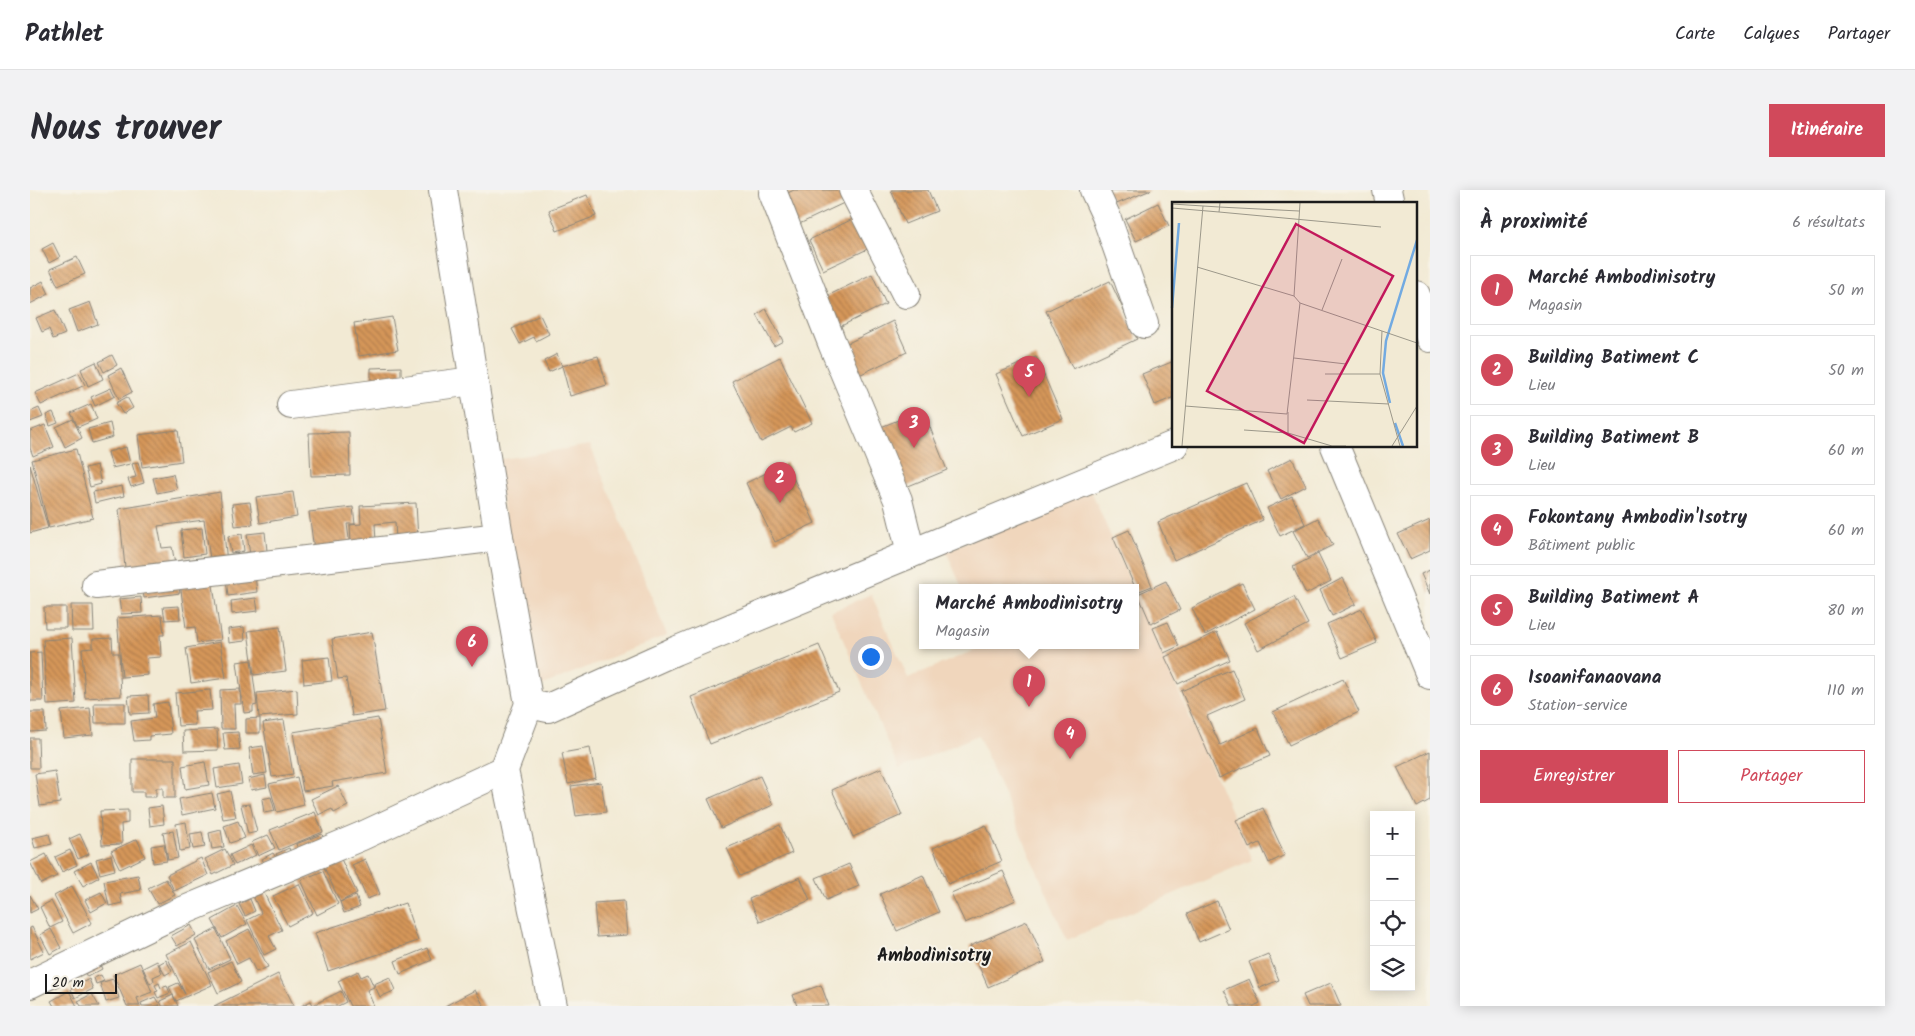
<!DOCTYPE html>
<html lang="fr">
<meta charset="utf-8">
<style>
body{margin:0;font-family:Kalam,sans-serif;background:#f2f2f3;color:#2b2b33}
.controls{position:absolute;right:15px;bottom:15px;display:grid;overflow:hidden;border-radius:0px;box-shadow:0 2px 12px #0003}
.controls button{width:45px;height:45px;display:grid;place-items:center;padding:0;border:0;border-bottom:1px solid #e1e1e2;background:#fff;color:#2b2b33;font:25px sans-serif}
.scale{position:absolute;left:15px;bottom:12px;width:72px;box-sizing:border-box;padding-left:5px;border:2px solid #1c1c1c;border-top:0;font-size:14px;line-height:18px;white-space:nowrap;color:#1c1c1c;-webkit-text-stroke:4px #f7f3e8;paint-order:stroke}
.you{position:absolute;left:840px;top:466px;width:18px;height:18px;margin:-12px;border:4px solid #fff;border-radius:50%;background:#1a73e8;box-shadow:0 0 0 8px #1a73e833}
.badge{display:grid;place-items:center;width:32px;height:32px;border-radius:50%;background:#d1495b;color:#fff;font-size:16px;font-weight:700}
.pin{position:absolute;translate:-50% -41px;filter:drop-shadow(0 1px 2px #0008)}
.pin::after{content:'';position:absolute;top:26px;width:18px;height:15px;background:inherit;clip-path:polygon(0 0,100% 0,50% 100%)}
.popup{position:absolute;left:889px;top:394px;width:220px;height:65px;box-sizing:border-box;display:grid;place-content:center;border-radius:0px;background:#fff;filter:drop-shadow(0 1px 4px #0005);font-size:16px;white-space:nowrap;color:#7c7c81}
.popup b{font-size:19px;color:#2b2b33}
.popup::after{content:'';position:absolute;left:50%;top:100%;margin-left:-10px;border:10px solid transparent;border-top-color:#fff}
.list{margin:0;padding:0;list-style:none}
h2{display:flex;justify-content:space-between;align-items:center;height:65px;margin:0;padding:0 20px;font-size:21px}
h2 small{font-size:16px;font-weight:400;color:#7c7c81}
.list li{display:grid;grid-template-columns:32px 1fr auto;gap:15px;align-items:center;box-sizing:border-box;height:70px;margin:0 10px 10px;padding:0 10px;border:1px solid #e1e1e2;border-radius:0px}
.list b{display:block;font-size:19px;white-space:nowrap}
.list p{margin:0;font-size:16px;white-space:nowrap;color:#7c7c81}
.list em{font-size:16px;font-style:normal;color:#7c7c81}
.actions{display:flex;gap:10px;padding:15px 20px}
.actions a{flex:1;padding:11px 0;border:1px solid #d1495b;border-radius:0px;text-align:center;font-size:18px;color:#d1495b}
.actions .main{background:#d1495b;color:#fff}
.icon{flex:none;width:28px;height:28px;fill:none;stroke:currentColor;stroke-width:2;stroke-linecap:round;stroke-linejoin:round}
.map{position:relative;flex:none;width:1400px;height:816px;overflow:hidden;border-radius:0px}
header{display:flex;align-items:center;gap:30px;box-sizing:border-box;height:70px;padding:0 25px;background:#fff;border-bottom:1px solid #e1e1e2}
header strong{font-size:24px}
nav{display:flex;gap:28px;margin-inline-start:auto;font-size:18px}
.intro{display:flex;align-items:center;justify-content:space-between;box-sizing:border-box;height:120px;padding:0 30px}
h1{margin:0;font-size:35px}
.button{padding:12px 22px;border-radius:0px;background:#d1495b;color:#fff;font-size:18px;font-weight:700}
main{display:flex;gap:30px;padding:0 30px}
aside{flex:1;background:#fff;border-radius:0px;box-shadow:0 2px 12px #0003}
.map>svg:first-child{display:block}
.built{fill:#f0d6bc}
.building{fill:url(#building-back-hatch)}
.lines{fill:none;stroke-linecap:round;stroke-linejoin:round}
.minor-casing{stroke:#878378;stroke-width:30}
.minor{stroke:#fff;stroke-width:28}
.labels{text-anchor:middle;stroke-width:4;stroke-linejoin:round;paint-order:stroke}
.district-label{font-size:18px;font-weight:bold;fill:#1c1c1c;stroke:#f7f3e8}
.inset-river{fill:none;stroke:#72aae1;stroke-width:2.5}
.inset-road{fill:none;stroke:#9c988a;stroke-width:1}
.view{fill:#c2185b;fill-opacity:0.15;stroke:#c2185b;stroke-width:2.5}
.inset-edge{fill:none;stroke:#1c1c1c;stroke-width:2.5}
</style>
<header>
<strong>Pathlet</strong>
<nav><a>Carte</a><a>Calques</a><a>Partager</a></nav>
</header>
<div class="intro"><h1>Nous trouver</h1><a class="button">Itinéraire</a></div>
<main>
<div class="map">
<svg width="1400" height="816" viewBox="0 0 1400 816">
<defs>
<pattern id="building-back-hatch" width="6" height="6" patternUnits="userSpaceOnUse" patternTransform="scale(1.25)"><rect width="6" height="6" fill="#d6975a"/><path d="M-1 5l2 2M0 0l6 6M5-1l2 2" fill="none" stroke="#ad7a4a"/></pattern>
</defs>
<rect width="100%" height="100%" fill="#f7f3e8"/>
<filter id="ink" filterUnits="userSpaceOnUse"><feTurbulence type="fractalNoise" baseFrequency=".02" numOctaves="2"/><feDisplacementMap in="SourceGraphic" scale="10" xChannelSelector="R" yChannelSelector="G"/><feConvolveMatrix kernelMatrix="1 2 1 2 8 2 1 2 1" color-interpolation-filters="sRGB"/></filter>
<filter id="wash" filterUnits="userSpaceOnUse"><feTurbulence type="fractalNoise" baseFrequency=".0096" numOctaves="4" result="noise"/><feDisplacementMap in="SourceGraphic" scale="20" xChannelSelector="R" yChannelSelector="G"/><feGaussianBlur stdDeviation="1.12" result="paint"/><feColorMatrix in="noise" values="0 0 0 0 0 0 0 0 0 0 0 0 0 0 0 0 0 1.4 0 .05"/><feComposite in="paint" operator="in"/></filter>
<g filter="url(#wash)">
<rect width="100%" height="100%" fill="#f2ead4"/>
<!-- built -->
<g class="built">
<polygon points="560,255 637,445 503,499 466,270"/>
<polygon points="1060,298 1103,398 932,398 916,361"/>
<polygon points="1105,402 1222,670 1037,750 948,545 869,579 801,422 841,404 878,488 954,456 1105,456"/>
</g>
<g id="blocks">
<!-- building -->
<g class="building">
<polygon points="764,0 811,0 816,12 765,36 751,6"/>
<polygon points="861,0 898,0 907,21 875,34"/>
<polygon points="1077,0 1121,0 1084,15"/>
<polygon points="557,5 566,26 527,41 519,20"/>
<polygon points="1128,13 1139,36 1106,51 1095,29"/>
<polygon points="829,26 844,56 793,80 779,50"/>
<polygon points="23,53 30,67 19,73 12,59"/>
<polygon points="47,67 55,84 28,96 20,79"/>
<polygon points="842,84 856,114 805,139 791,109"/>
<polygon points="13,91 19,104 0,114 0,98"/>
<polygon points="1080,91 1107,149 1043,179 1016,121"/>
<polygon points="60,112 68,134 47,142 39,120"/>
<polygon points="736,119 753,151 744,156 727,125"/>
<polygon points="25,120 35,144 23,149 19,139 12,142 6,128"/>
<polygon points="510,125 519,144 506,151 504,147 490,154 482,139"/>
<polygon points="362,127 368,160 329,166 324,133"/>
<polygon points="863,131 877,162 827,186 812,156"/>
<polygon points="527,164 532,176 568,166 577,195 540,206 532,176 519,182 514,171"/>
<polygon points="82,165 87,175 74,182 69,172"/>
<polygon points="750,167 782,233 764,242 761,237 731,252 702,191"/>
<polygon points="1006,167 1033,229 993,246 966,184"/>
<polygon points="1144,171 1144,207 1125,215 1112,184"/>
<polygon points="66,172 73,189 58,196 51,179"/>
<polygon points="371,177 371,197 341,197 341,178"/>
<polygon points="91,178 102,202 89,209 78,185"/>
<polygon points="49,183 55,195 11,215 5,203"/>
<polygon points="81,198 85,206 65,216 61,207"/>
<polygon points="97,207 103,218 93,224 86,213"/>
<polygon points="61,214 67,229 48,237 41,223"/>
<polygon points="9,218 13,227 0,232 0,222"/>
<polygon points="893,220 917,280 876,297 851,237"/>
<polygon points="23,222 28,233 20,236 16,225"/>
<polygon points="43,229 52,248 35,257 26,237"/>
<polygon points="80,233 83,247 62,253 58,239"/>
<polygon points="15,235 24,257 3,266 0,258 0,241"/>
<polygon points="148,240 152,271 112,277 108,245"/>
<polygon points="319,242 320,285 281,286 279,243"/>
<polygon points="96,257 100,274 82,278 78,262"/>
<polygon points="46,259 63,328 19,338 2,270"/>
<polygon points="1262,268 1276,296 1251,309 1237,281"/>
<polygon points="108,272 114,293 101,297 98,289 106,287 102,274"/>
<polygon points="756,273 785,333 745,352 716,293"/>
<polygon points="0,275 18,338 0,343"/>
<polygon points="67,275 71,294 60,297 55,278"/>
<polygon points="143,284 147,299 127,303 123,288"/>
<polygon points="1216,293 1233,330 1144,370 1128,332"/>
<polygon points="92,296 94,306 65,313 63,302"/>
<polygon points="190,302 197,373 181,375 174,330 128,336 132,358 142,357 146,380 96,387 89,319"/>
<polygon points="263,302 267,327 230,333 226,307"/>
<polygon points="1262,306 1275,334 1250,346 1237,318"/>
<polygon points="220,312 223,334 205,336 202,314"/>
<polygon points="386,313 388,350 366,351 365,332 345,334 346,352 321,353 320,335 331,334 330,316"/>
<polygon points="323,317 325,334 317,334 320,356 284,360 279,322"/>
<polygon points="1288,328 1303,355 1277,368 1263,341"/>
<polygon points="1400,330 1400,360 1380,369 1368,344"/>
<polygon points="172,338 175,364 154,367 151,340"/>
<polygon points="1099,340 1122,396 1107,402 1083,347"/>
<polygon points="235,342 238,370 221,372 217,344"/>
<polygon points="212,344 214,361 201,363 198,346"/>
<polygon points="1288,364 1301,391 1276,404 1263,377"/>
<polygon points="224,377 227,402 198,406 195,380"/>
<polygon points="1400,380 1400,404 1391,384"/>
<polygon points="147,388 150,403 114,408 112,394"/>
<polygon points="182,388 191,450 167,453 165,437 156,438 150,393"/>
<polygon points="1313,388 1326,414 1302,426 1290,400"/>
<polygon points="1136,391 1150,420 1121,434 1108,404"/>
<polygon points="1212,393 1225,419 1175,445 1162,418"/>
<polygon points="111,407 112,423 91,424 89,409"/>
<polygon points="1264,407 1278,434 1228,460 1214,433"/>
<polygon points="226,408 228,421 202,424 201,411"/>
<polygon points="41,415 63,415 64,441 42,441"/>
<polygon points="149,416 150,429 135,430 133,417"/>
<polygon points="14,417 36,417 36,438 15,438"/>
<polygon points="1332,419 1347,453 1312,468 1297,434"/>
<polygon points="132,425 134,445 130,445 131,467 117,468 118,485 92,487 87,428"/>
<polygon points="1138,432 1149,456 1134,463 1123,438"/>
<polygon points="214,437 215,451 199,453 198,439"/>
<polygon points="250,437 256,481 224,485 218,441"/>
<polygon points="342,442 355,521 322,526 316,488 308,489 302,449"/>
<polygon points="1187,442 1200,470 1148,494 1135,467"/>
<polygon points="42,448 46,513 17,515 13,450"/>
<polygon points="82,448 83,463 89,463 91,506 55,508 52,459 63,458 63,449"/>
<polygon points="190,452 196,488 161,493 156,458"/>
<polygon points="789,455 809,502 680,554 661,507"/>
<polygon points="11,462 13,511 0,511 0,463"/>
<polygon points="299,467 302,491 274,494 272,470"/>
<polygon points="221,470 227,515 223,516 223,522 214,523 207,472"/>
<polygon points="1202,479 1215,509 1177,526 1190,555 1228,538 1240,566 1189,588 1151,501"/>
<polygon points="1313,489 1329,522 1259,555 1243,522"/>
<polygon points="210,499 211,514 204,514 205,539 191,539 190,500"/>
<polygon points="267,499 268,524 229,527 227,503"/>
<polygon points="180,500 182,520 164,521 165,535 148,536 145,503"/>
<polygon points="118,505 119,523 100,524 98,506"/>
<polygon points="138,512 141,544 119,546 119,550 104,551 101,531 125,528 123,514"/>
<polygon points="64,513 95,513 95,533 65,533"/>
<polygon points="60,518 63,545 34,548 31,521"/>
<polygon points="0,522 15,522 16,541 0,542"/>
<polygon points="230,528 230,543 216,543 216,529"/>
<polygon points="348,528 357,583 302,592 303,596 273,601 263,542"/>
<polygon points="254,530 263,584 242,587 233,533"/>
<polygon points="187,539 188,560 154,561 153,541"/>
<polygon points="208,542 210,559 195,560 193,543"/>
<polygon points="0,548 8,548 9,578 0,578"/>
<polygon points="233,556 237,583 223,585 219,558"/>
<polygon points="560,558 566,588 538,594 532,563"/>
<polygon points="1400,561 1400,610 1387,617 1367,577"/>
<polygon points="102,569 145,569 145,608 133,608 133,598 126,598 126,607 114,607 114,602 102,602"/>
<polygon points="175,572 179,595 155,599 152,576"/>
<polygon points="209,575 212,594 187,598 184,579"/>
<polygon points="851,578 872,625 823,647 802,600"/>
<polygon points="25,581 30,613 10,616 5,584"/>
<polygon points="235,585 237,597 221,600 218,589"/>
<polygon points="730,586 743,615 691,638 678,609"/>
<polygon points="267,587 274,615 247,622 239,594"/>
<polygon points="571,592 576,622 546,626 541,596"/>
<polygon points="308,596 318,616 304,623 302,619 289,625 281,609"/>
<polygon points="200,601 206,627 193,629 187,604"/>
<polygon points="182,603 185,618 152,625 149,609"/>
<polygon points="241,607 245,621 234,623 232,609"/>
<polygon points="220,614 227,642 218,644 211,615"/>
<polygon points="132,616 134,634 120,636 118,618"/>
<polygon points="1233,618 1255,665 1239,673 1230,653 1219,658 1206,630"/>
<polygon points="98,620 98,633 91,634 92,654 72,655 70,621"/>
<polygon points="285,622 293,642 249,660 240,640"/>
<polygon points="208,631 215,648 200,653 194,636"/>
<polygon points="156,632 160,659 150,661 146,634"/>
<polygon points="750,635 762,663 710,686 697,658"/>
<polygon points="956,635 972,671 918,694 903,658"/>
<polygon points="191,640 194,657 182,659 179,643"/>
<polygon points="143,641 148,668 138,670 133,643"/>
<polygon points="172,642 175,657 163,659 160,644"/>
<polygon points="19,644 22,654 5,658 2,648"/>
<polygon points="50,644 59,664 48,669 39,649"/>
<polygon points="292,644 295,653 269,662 266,654"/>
<polygon points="238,645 245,658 228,666 222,652"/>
<polygon points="107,649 115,667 90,679 81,661"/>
<polygon points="134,654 137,671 123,673 121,656"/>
<polygon points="221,655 226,665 205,675 200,665"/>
<polygon points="259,658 262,665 249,671 246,664"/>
<polygon points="195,659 203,675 183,685 175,669"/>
<polygon points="40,660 47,675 32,682 25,667"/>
<polygon points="243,663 247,669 235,675 232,669"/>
<polygon points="16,664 27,686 11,694 0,672"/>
<polygon points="81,665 85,680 70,684 66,669"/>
<polygon points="310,667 327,703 310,712 293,675"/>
<polygon points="171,668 178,685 144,701 137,685"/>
<polygon points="335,669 350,704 337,709 322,675"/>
<polygon points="61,672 69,687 53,696 44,681"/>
<polygon points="819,674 829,696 796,710 786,688"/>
<polygon points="293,681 308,714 287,725 271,690"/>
<polygon points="973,681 986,710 935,733 921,703"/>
<polygon points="108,685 111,700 90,704 92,713 79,716 74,691"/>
<polygon points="893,685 909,722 867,741 850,704"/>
<polygon points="770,687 780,710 730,732 719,709"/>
<polygon points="136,689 145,705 127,714 118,698"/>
<polygon points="269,694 283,723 258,736 243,706"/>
<polygon points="42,696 62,733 43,743 24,706"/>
<polygon points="232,699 252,740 239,746 246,759 234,765 217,730 231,723 222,704"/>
<polygon points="71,702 77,713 61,722 55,710"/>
<polygon points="0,705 8,719 0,723"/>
<polygon points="326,706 330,717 314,723 310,712"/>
<polygon points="220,709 225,721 215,726 209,714"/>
<polygon points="21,711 32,732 20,738 10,717"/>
<polygon points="594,711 597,745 567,747 564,713"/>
<polygon points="1187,711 1199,739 1169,752 1157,724"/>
<polygon points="375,713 388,751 298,781 285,743"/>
<polygon points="207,716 217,734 192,748 182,730"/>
<polygon points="997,731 1015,772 958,797 940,756"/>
<polygon points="161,735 166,745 147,756 141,746"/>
<polygon points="2,737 14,762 0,769 0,738"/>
<polygon points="21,739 31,758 20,764 10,745"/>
<polygon points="186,739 200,769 179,779 165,750"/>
<polygon points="219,739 238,777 226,782 219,768 207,774 196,751"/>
<polygon points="161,752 182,795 146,811 139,797 148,793 155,804 136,764"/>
<polygon points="397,758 402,770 370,784 365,771"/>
<polygon points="1238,764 1249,790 1230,798 1219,772"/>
<polygon points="67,769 72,779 57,787 52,777"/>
<polygon points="136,770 142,781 135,785 129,774"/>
<polygon points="127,771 132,783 123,787 124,791 120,794 113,778"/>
<polygon points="201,771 211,792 188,803 178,782"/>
<polygon points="110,773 122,802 107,808 110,816 97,816 83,785"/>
<polygon points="328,781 331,787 338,784 344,797 337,800 344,816 320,816 308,791"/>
<polygon points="248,784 264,816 184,816"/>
<polygon points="71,785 74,791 66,794 64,788"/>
<polygon points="360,787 366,800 350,807 344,794"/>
<polygon points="59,789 63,799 45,808 41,799"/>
<polygon points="83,789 89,808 76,812 70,793"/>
<polygon points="1219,789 1230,813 1224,816 1202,816 1194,800"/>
<polygon points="129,793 131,798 137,796 140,803 128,808 125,802 128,801 125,795"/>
<polygon points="1301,793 1311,816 1278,816 1273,805"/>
<polygon points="791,795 799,816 767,816 763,805"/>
<polygon points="445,800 454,816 415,816"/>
<polygon points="39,801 47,816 24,816 21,811"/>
<polygon points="311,801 316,812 308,816 271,816 281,811 283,815"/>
<polygon points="62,804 69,816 51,816 48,811"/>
<polygon points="143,805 148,816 132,816 130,811"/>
<polygon points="125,807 130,816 112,816 111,813"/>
</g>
</g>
</g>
<g filter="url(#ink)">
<use href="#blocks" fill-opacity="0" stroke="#878378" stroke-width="1"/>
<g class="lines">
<!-- minor casing -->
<g class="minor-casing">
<g id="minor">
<polyline points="413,0 469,347 499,514 474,580 523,816"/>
<polyline points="823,0 876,104"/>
<polyline points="1064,0 1076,26 1114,134"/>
<polyline points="1357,0 1360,14"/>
<polyline points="743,3 802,153 868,310 881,363"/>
<polyline points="1386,105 1400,148"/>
<polyline points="261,215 443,191"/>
<polyline points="1305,256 1400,485"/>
<polyline points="66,395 469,347"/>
<polyline points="499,514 518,518 645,461 1144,255"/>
<polyline points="0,794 143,725 332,646 474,580"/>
</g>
</g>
<!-- minor -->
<use href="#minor" class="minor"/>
</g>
</g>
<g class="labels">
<!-- district labels -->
<g class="district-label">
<text x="904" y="771">Ambodinisotry</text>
</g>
</g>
<!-- overview -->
<g transform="translate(1142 12)">
<rect width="245" height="245" fill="#f2ead4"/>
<path class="inset-river" d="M0,106L7,21M218,201L211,171L214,139L245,38M223,221L231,244"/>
<path class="inset-road" d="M0,2L47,5M47,5L127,9M0,6L47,10L48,1M47,10L209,25M25,65L122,94L128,101L245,141M122,94L128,1M150,108L170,57M210,129L208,172L228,244M122,156L174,162M153,172H208M135,198L217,202M13,204L115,212L128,101M72,228L116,231L160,244H174M116,231V210M10,244L31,4M220,244L245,204"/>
<path class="view" d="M124,22L221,74L132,241L35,189Z"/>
<rect width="245" height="245" class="inset-edge"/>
</g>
</svg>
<div class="controls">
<button>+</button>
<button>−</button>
<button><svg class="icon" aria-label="locate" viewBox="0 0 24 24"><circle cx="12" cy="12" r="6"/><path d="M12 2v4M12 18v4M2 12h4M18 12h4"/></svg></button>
<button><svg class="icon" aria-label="layers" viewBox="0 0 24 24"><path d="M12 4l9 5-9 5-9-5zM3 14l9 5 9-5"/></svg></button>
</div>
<div class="scale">20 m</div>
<div class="you"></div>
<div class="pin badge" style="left:999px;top:517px">1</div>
<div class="popup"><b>Marché Ambodinisotry</b>Magasin</div>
<div class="pin badge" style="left:750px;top:313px">2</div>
<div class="pin badge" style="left:884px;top:258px">3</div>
<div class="pin badge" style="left:1040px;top:569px">4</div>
<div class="pin badge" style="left:999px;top:207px">5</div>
<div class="pin badge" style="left:442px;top:477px">6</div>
</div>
<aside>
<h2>À proximité<small>6 résultats</small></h2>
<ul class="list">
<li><span class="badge">1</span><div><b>Marché Ambodinisotry</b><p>Magasin</p></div><em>50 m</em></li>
<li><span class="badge">2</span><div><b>Building Batiment C</b><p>Lieu</p></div><em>50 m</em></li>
<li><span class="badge">3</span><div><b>Building Batiment B</b><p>Lieu</p></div><em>60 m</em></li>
<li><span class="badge">4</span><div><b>Fokontany Ambodin'Isotry</b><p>Bâtiment public</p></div><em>60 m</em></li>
<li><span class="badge">5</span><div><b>Building Batiment A</b><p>Lieu</p></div><em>80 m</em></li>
<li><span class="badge">6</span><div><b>Isoanifanaovana</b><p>Station-service</p></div><em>110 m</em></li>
</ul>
<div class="actions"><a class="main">Enregistrer</a><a>Partager</a></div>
</aside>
</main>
